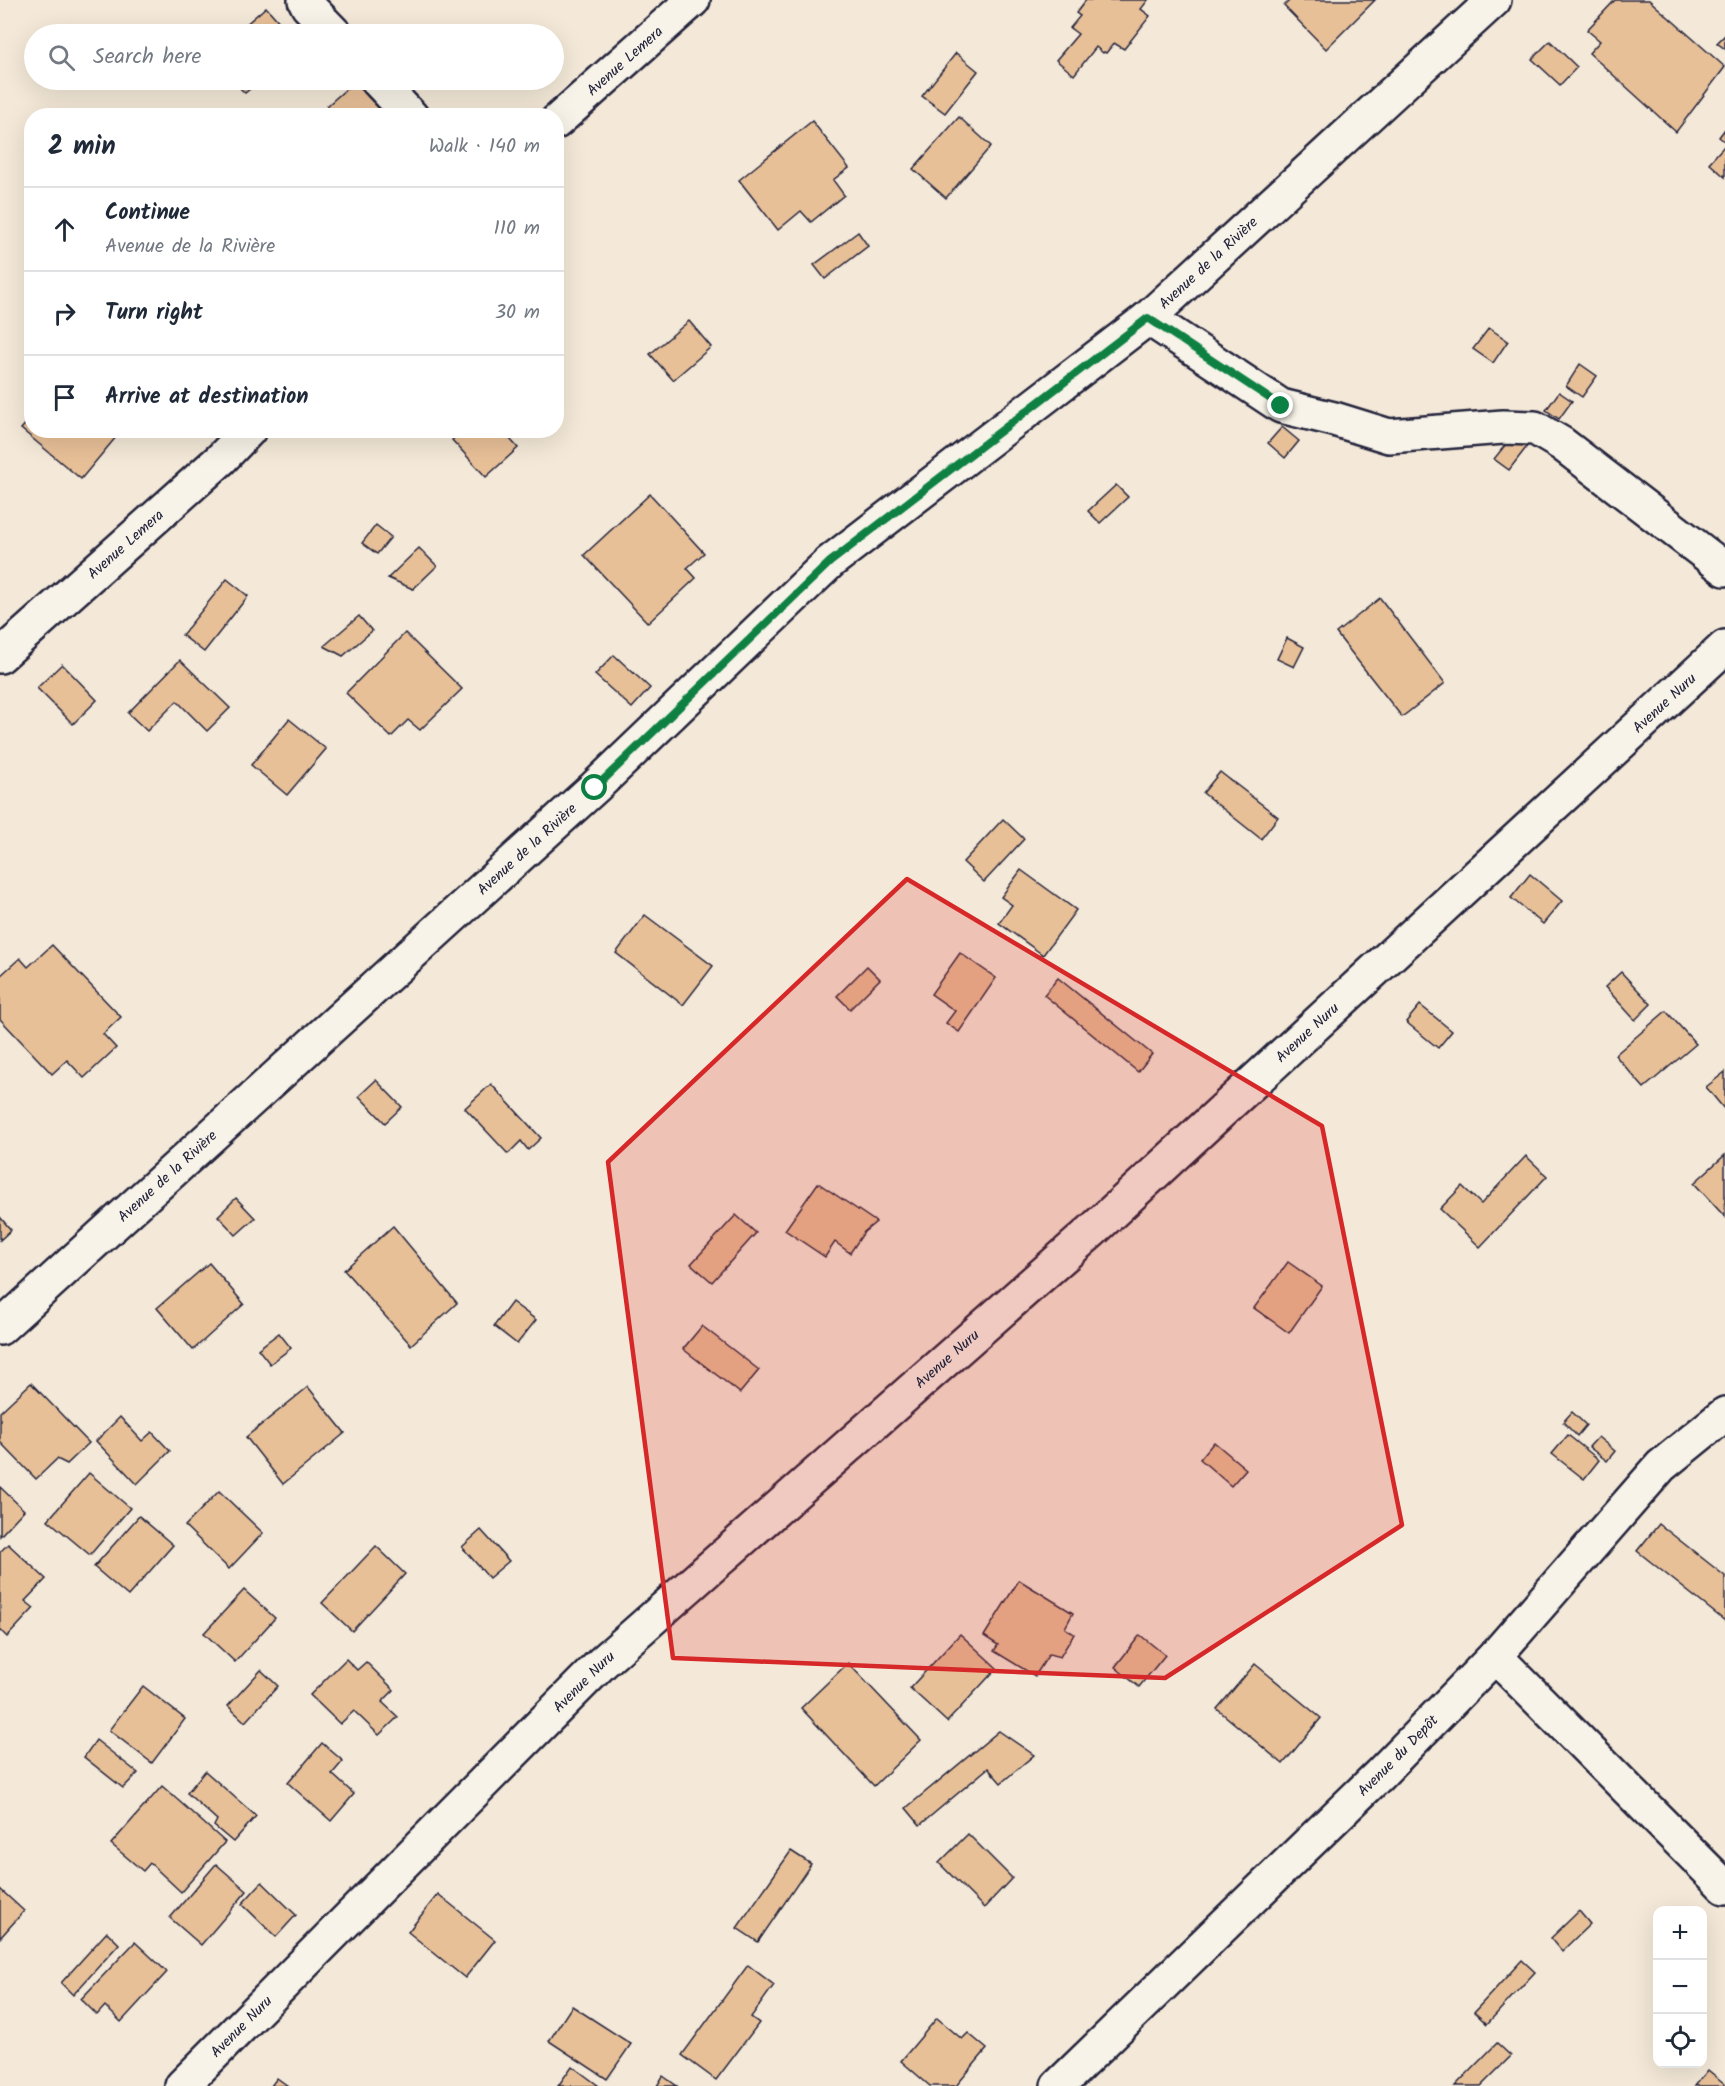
<!DOCTYPE html>
<meta charset="utf-8">
<style>
body{margin:0;font-family:Kalam,sans-serif;background:#f6f6f7;color:#1f2937}
.controls{position:absolute;right:18px;bottom:18px;display:grid;overflow:hidden;border-radius:12px;box-shadow:0 6px 24px #0002}
.controls button{width:54px;height:54px;display:grid;place-items:center;padding:0;border:0;border-bottom:2px solid #e0e1e3;background:#fff;color:#1f2937;font:30px sans-serif}
.stop{position:absolute;width:18px;height:18px;margin:-14px;border:4px solid #0b8043;border-radius:50%;background:#fff}
.stop.end{background:#0b8043;border-color:#fff;box-shadow:0 2px 6px #0008}
.list{margin:0;padding:0;list-style:none}
h2{display:flex;justify-content:space-between;align-items:center;height:78px;margin:0;padding:0 24px;font-size:26px}
h2 small{font-size:20px;font-weight:400;color:#747a83}
.list li{display:grid;grid-template-columns:39px 1fr auto;gap:18px;align-items:center;box-sizing:border-box;height:84px;padding:0 24px;border-top:2px solid #e0e1e3}
.list b{display:block;font-size:22px;white-space:nowrap}
.list p{margin:0;font-size:20px;white-space:nowrap;color:#747a83}
.list em{font-size:20px;font-style:normal;color:#747a83}
.icon{flex:none;width:33px;height:33px;fill:none;stroke:currentColor;stroke-width:2;stroke-linecap:round;stroke-linejoin:round}
.map{position:relative;flex:none;width:1725px;height:2086px;overflow:hidden}
.search{position:absolute;background:#fff;box-shadow:0 6px 24px #0002;left:24px;top:24px;width:540px;height:66px;display:flex;align-items:center;gap:15px;box-sizing:border-box;padding:0 21px;border-radius:33px;color:#747a83;font-size:22px}
.panel{position:absolute;background:#fff;box-shadow:0 6px 24px #0002;left:24px;top:108px;width:540px;height:330px;border-radius:24px}
.map>svg:first-child{display:block}
.building{fill:#e8c098;stroke:#22223b;stroke-width:1.5}
.lines{fill:none;stroke-linecap:round;stroke-linejoin:round}
.minor-casing{stroke:#22223b;stroke-width:38}
.minor{stroke:#f7f3e8;stroke-width:33}
.route{stroke:#0b8043;stroke-width:8}
.marked{fill:#d62828;fill-opacity:0.2;stroke:#d62828;stroke-width:4.5;stroke-linejoin:round}
.labels{text-anchor:middle;stroke-width:4.5;stroke-linejoin:round;paint-order:stroke}
.street-label{font-size:15px;fill:#22223b;stroke:#f7f3e8}
</style>
<div class="map">
<svg width="1725" height="2086" viewBox="0 0 1725 2086">
<rect width="100%" height="100%" fill="#f4e9d8"/>
<filter id="ink" filterUnits="userSpaceOnUse"><feTurbulence type="fractalNoise" baseFrequency=".0167" numOctaves="2"/><feDisplacementMap in="SourceGraphic" scale="12" xChannelSelector="R" yChannelSelector="G"/><feConvolveMatrix kernelMatrix="1 2 1 2 8 2 1 2 1" color-interpolation-filters="sRGB"/></filter>
<g filter="url(#ink)">
<!-- building -->
<g class="building">
<polygon points="1086,0 1148,0 1141,9 1150,16 1124,49 1114,43 1106,53 1104,52 1103,53 1096,47 1074,75 1056,60 1078,34 1070,28 1080,16 1076,13"/>
<polygon points="1290,0 1375,0 1326,49 1284,6"/>
<polygon points="1615,0 1649,0 1725,67 1676,132 1589,53 1600,41 1587,30"/>
<polygon points="266,7 290,34 235,34"/>
<polygon points="1725,35 1725,49 1717,43"/>
<polygon points="1550,41 1577,67 1560,85 1532,59"/>
<polygon points="956,53 978,71 945,113 922,96"/>
<polygon points="232,80 261,80 245,93"/>
<polygon points="356,80 365,80 397,116 336,116 327,106"/>
<polygon points="959,117 991,146 946,198 913,169"/>
<polygon points="812,121 849,168 833,180 844,195 811,222 801,211 778,230 739,180"/>
<polygon points="1725,129 1725,142 1719,137"/>
<polygon points="1724,146 1725,147 1725,177 1709,163"/>
<polygon points="858,232 868,246 825,279 814,265"/>
<polygon points="689,321 711,347 673,380 650,354"/>
<polygon points="1489,328 1508,341 1493,363 1473,349"/>
<polygon points="1580,364 1597,376 1582,397 1566,386"/>
<polygon points="1559,392 1572,401 1559,419 1546,410"/>
<polygon points="32,417 32,430 122,430 81,479 21,429"/>
<polygon points="1282,427 1299,441 1285,458 1268,443"/>
<polygon points="1518,429 1532,440 1509,470 1494,459"/>
<polygon points="463,430 502,430 518,448 486,477 452,440"/>
<polygon points="1116,485 1128,497 1100,523 1088,511"/>
<polygon points="650,494 704,553 687,568 696,578 648,623 584,555"/>
<polygon points="376,525 391,537 377,554 362,543"/>
<polygon points="419,548 437,566 413,589 388,578"/>
<polygon points="227,579 248,596 204,652 182,635"/>
<polygon points="1380,598 1445,683 1402,717 1336,633"/>
<polygon points="359,616 372,631 343,656 324,646"/>
<polygon points="405,633 462,689 420,730 408,720 391,737 346,693"/>
<polygon points="1287,638 1304,647 1294,667 1277,659"/>
<polygon points="614,655 650,688 632,708 595,675"/>
<polygon points="180,660 230,708 207,731 177,701 147,731 128,713"/>
<polygon points="62,664 97,700 73,724 37,688"/>
<polygon points="289,719 326,749 287,795 251,765"/>
<polygon points="1220,772 1278,817 1261,839 1203,793"/>
<polygon points="1003,819 1024,839 984,882 963,862"/>
<polygon points="1021,870 1076,910 1043,955 999,923 1012,905 1001,897"/>
<polygon points="1530,874 1562,901 1543,924 1511,898"/>
<polygon points="645,915 713,966 683,1005 616,953"/>
<polygon points="52,945 121,1017 103,1034 116,1048 84,1078 67,1060 52,1074 0,1019 0,976 20,958 28,967"/>
<polygon points="960,953 996,978 959,1032 946,1023 955,1011 931,994"/>
<polygon points="867,966 880,979 850,1009 837,996"/>
<polygon points="1621,972 1651,1004 1635,1020 1605,987"/>
<polygon points="1058,978 1152,1054 1138,1072 1044,995"/>
<polygon points="1420,1005 1452,1031 1438,1048 1406,1022"/>
<polygon points="1666,1011 1696,1044 1644,1088 1615,1055"/>
<polygon points="1725,1072 1725,1110 1706,1087"/>
<polygon points="376,1080 402,1107 385,1123 359,1096"/>
<polygon points="491,1084 541,1138 528,1150 521,1141 508,1154 465,1108"/>
<polygon points="1725,1155 1725,1217 1694,1183"/>
<polygon points="1526,1156 1547,1176 1480,1247 1440,1209 1462,1186 1481,1204"/>
<polygon points="818,1183 876,1222 864,1232 850,1253 835,1242 825,1257 785,1230"/>
<polygon points="236,1198 255,1218 236,1235 218,1216"/>
<polygon points="736,1215 756,1233 712,1282 691,1264"/>
<polygon points="0,1217 11,1230 0,1240"/>
<polygon points="393,1226 457,1303 411,1345 344,1270"/>
<polygon points="1288,1262 1322,1286 1289,1333 1254,1308"/>
<polygon points="209,1263 244,1304 193,1350 157,1308"/>
<polygon points="512,1302 536,1320 517,1344 494,1326"/>
<polygon points="702,1326 759,1370 740,1393 683,1349"/>
<polygon points="279,1333 291,1348 270,1364 258,1349"/>
<polygon points="31,1383 89,1443 67,1464 57,1459 36,1479 0,1442 0,1412"/>
<polygon points="308,1387 345,1433 283,1484 246,1437"/>
<polygon points="1572,1412 1586,1425 1577,1436 1563,1422"/>
<polygon points="120,1417 142,1441 152,1432 170,1451 137,1484 96,1441"/>
<polygon points="1568,1435 1599,1460 1584,1479 1552,1454"/>
<polygon points="1598,1437 1615,1451 1607,1461 1589,1447"/>
<polygon points="1214,1442 1246,1469 1231,1486 1200,1459"/>
<polygon points="89,1473 130,1508 90,1555 48,1520"/>
<polygon points="0,1487 24,1510 0,1536"/>
<polygon points="219,1491 263,1533 229,1569 185,1526"/>
<polygon points="139,1516 173,1545 128,1596 94,1567"/>
<polygon points="1659,1524 1725,1576 1725,1621 1637,1551"/>
<polygon points="481,1530 509,1561 489,1578 462,1547"/>
<polygon points="8,1544 46,1579 25,1601 34,1608 7,1637 0,1630 0,1552"/>
<polygon points="376,1546 405,1574 352,1631 322,1603"/>
<polygon points="1019,1580 1073,1613 1065,1628 1074,1634 1060,1657 1049,1654 1035,1676 994,1651 998,1645 984,1636"/>
<polygon points="244,1590 275,1618 235,1662 204,1633"/>
<polygon points="960,1634 997,1668 947,1722 910,1688"/>
<polygon points="1140,1635 1165,1655 1139,1687 1115,1667"/>
<polygon points="346,1659 357,1670 366,1662 394,1690 382,1702 398,1717 379,1735 354,1711 340,1724 310,1695"/>
<polygon points="848,1663 921,1740 874,1786 801,1708"/>
<polygon points="1255,1664 1321,1718 1283,1764 1217,1709"/>
<polygon points="261,1670 278,1686 245,1722 228,1706"/>
<polygon points="143,1686 185,1719 152,1763 109,1730"/>
<polygon points="999,1731 1034,1755 1001,1783 988,1768 920,1825 906,1808"/>
<polygon points="96,1740 138,1773 123,1788 84,1757"/>
<polygon points="322,1743 343,1761 332,1774 354,1794 331,1821 288,1783"/>
<polygon points="205,1771 256,1816 233,1842 214,1826 217,1820 187,1793"/>
<polygon points="162,1786 225,1842 181,1892 150,1863 143,1871 111,1844"/>
<polygon points="968,1834 1012,1878 984,1908 939,1863"/>
<polygon points="791,1851 811,1864 758,1942 737,1928"/>
<polygon points="216,1864 247,1891 201,1945 170,1918"/>
<polygon points="262,1882 296,1915 276,1937 242,1904"/>
<polygon points="0,1889 24,1911 0,1938"/>
<polygon points="438,1894 495,1940 465,1978 408,1932"/>
<polygon points="1579,1911 1590,1924 1562,1951 1551,1938"/>
<polygon points="107,1932 119,1944 73,1995 61,1983"/>
<polygon points="135,1942 167,1972 121,2022 105,2006 97,2015 81,1999"/>
<polygon points="1522,1960 1535,1972 1487,2024 1474,2012"/>
<polygon points="748,1965 774,1985 751,2017 759,2023 716,2080 682,2055"/>
<polygon points="572,2006 631,2044 607,2079 549,2041"/>
<polygon points="937,2018 962,2039 968,2033 987,2049 956,2086 930,2086 901,2061"/>
<polygon points="1497,2043 1511,2056 1481,2086 1455,2086"/>
<polygon points="572,2066 599,2086 558,2086"/>
<polygon points="1708,2070 1725,2084 1725,2086 1695,2086"/>
<polygon points="663,2076 677,2086 657,2086"/>
<polygon points="277,2078 288,2086 271,2086"/>
</g>
<g class="lines">
<!-- minor casing -->
<g class="minor-casing">
<g id="minor">
<polyline points="305,0 308,6 335,34"/>
<polyline points="377,80 411,116"/>
<path id="s1" d="M556,122L693,0"/>
<polyline points="1148,318 1281,406 1334,419 1389,436 1503,427 1535,428 1562,444 1725,569"/>
<path id="s2" d="M0,656L221,459L249,430"/>
<path id="s3" d="M0,1328L595,787L830,562L1148,318L1494,0"/>
<polyline points="1495,1656 1725,1887"/>
<path id="s4" d="M182,2086L602,1663L1093,1230L1725,647"/>
<path id="s5" d="M1058,2086L1379,1775L1495,1656L1661,1466L1725,1414"/>
</g>
</g>
<!-- minor -->
<use href="#minor" class="minor"/>
</g>
</g>
<g class="lines" filter="url(#ink)">
<!-- route -->
<polyline class="route" points="595,788 830,562 1148,318 1281,406"/>
</g>
<!-- marked area -->
<path class="marked" d="M907,879L1322,1126L1402,1525L1165,1678L673,1658L608,1162Z"/>
<g class="labels">
<!-- street labels -->
<g class="street-label">
<text dy="5" stroke="none"><textPath href="#s1" startOffset="92">Avenue Lemera</textPath></text>
<text dy="5" stroke="none"><textPath href="#s3" startOffset="1612">Avenue de la Rivière</textPath></text>
<text dy="5" stroke="none"><textPath href="#s2" startOffset="168">Avenue Lemera</textPath></text>
<text dy="5" stroke="none"><textPath href="#s4" startOffset="2028">Avenue Nuru</textPath></text>
<text dy="5" stroke="none"><textPath href="#s3" startOffset="712">Avenue de la Rivière</textPath></text>
<text dy="5" stroke="none"><textPath href="#s4" startOffset="1542">Avenue Nuru</textPath></text>
<text dy="5" stroke="none"><textPath href="#s3" startOffset="226">Avenue de la Rivière</textPath></text>
<text dy="5" stroke="none"><textPath href="#s4" startOffset="1056">Avenue Nuru</textPath></text>
<text dy="5" stroke="none"><textPath href="#s4" startOffset="570">Avenue Nuru</textPath></text>
<text dy="5" stroke="none"><textPath href="#s5" startOffset="474">Avenue du Depôt</textPath></text>
<text dy="5" stroke="none"><textPath href="#s4" startOffset="84">Avenue Nuru</textPath></text>
</g>
</g>
</svg>
<div class="controls">
<button>+</button>
<button>−</button>
<button><svg class="icon" aria-label="locate" viewBox="0 0 24 24"><circle cx="12" cy="12" r="6"/><path d="M12 2v4M12 18v4M2 12h4M18 12h4"/></svg></button>
</div>
<div class="stop" style="left:595px;top:788px"></div>
<div class="stop end" style="left:1281px;top:406px"></div>
<div class="search"><svg class="icon" aria-label="search" viewBox="0 0 24 24"><circle cx="10" cy="10" r="6"/><path d="M15 15l6 6"/></svg>Search here</div>
<section class="panel">
<h2>2 min<small>Walk · 140 m</small></h2>
<ul class="list">
<li><svg class="icon" aria-label="ahead" viewBox="0 0 24 24"><path d="M12 20V5M6 11l6-6 6 6"/></svg><div><b>Continue</b><p>Avenue de la Rivière</p></div><em>110 m</em></li>
<li><svg class="icon" aria-label="right" viewBox="0 0 24 24"><path d="M7 20v-9h11M14 6l5 5-5 5"/></svg><div><b>Turn right</b></div><em>30 m</em></li>
<li><svg class="icon" aria-label="arrive" viewBox="0 0 24 24"><path d="M6 21V4h12l-3 4 3 4H6"/></svg><div><b>Arrive at destination</b></div></li>
</ul>
</section>
</div>
